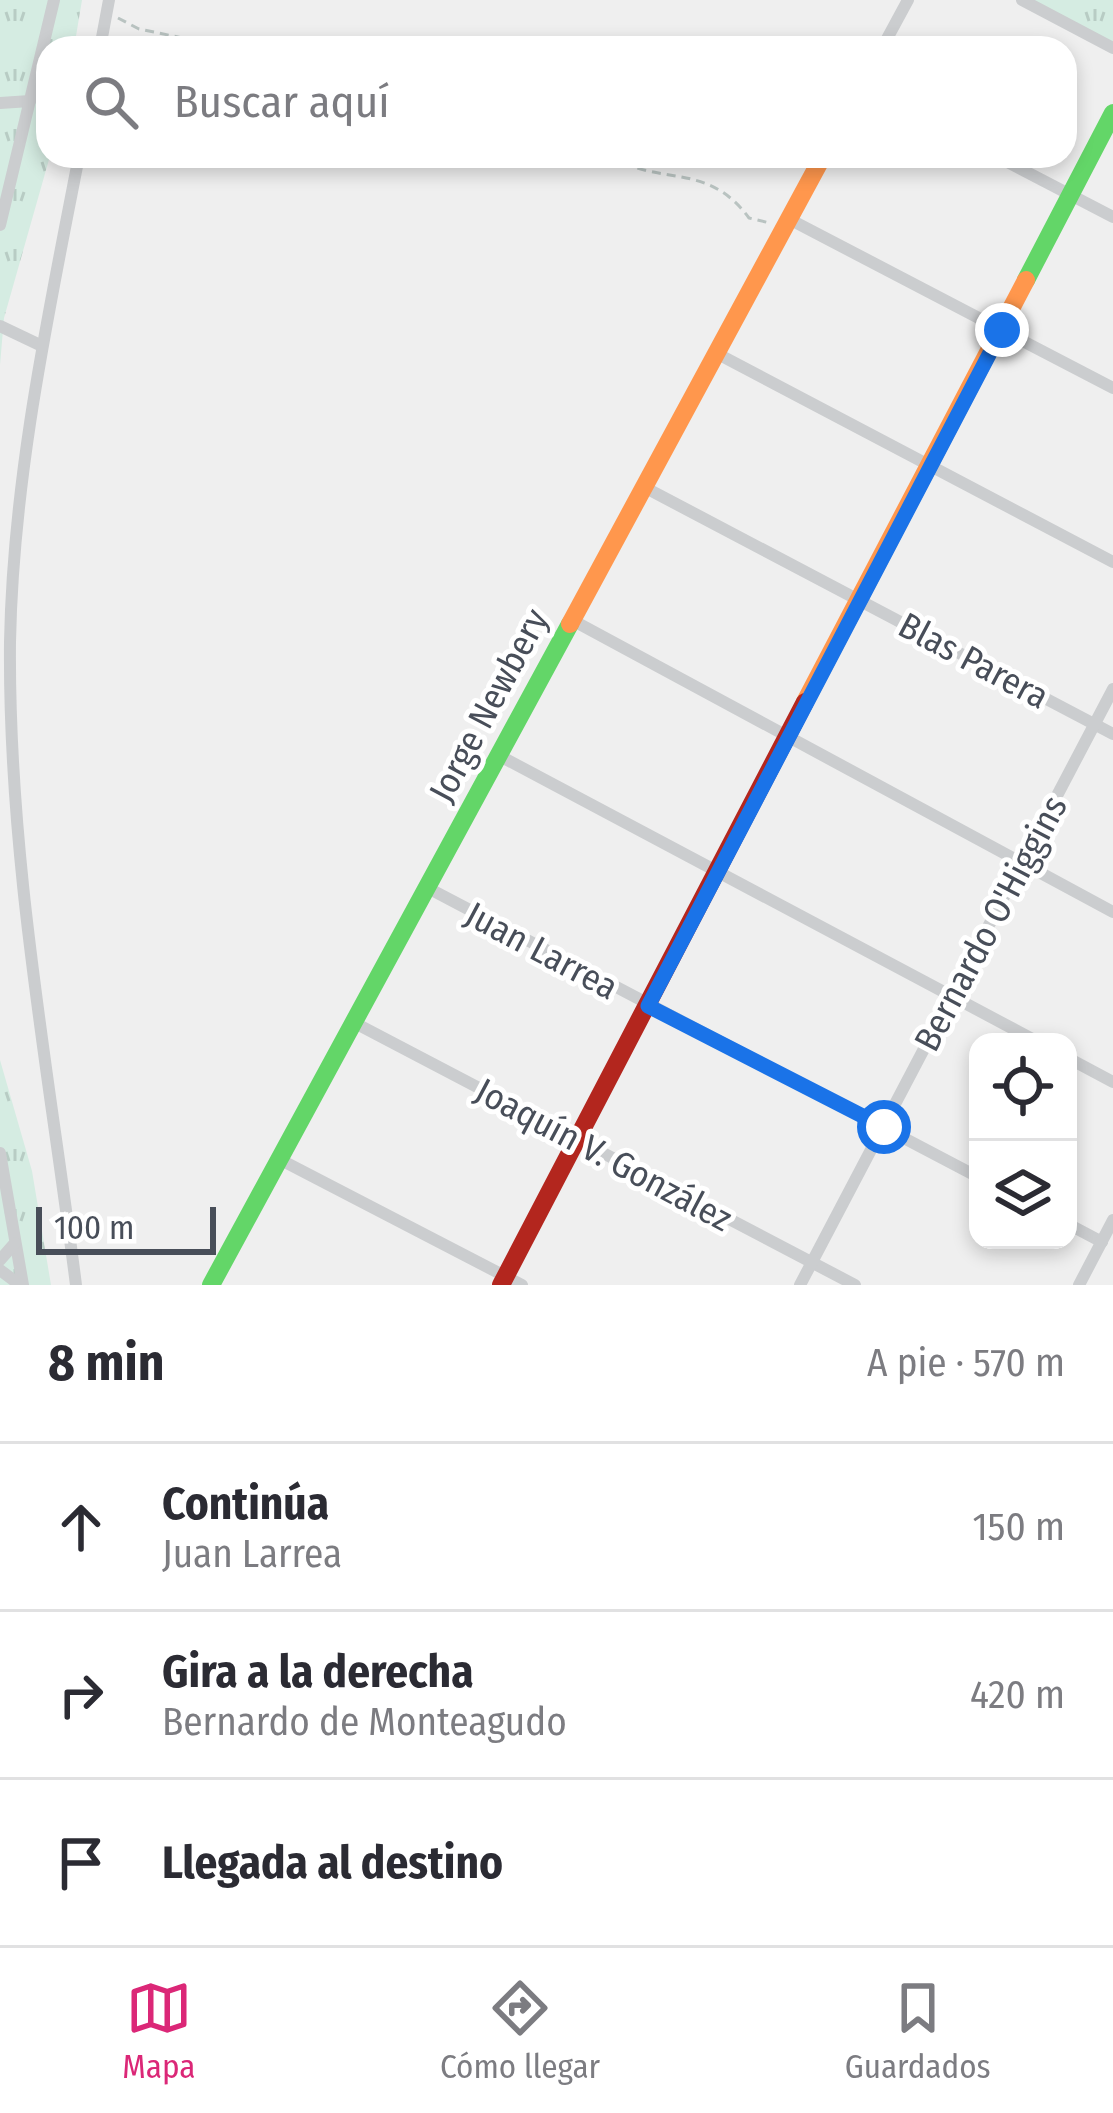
<!DOCTYPE html>
<html lang="es">
<meta charset="utf-8">
<style>
body{margin:0;font-family:"Fira Sans Condensed",sans-serif;background:#f7f7f7;color:#2b2b33}
.controls{position:absolute;right:36px;bottom:36px;display:grid;overflow:hidden;border-radius:24px;box-shadow:0 6px 18px #0003}
.controls button{width:108px;height:108px;display:grid;place-items:center;padding:0;border:0;border-bottom:3px solid #e1e1e2;background:#fff;color:#2b2b33;font:60px sans-serif}
.scale{position:absolute;left:36px;bottom:30px;width:180px;box-sizing:border-box;padding-left:12px;border:6px solid #484e59;border-top:0;font-size:33px;line-height:42px;white-space:nowrap;color:#484e59;-webkit-text-stroke:9px #fff;paint-order:stroke}
.stop{position:absolute;width:36px;height:36px;margin:-27px;border:9px solid #1a73e8;border-radius:50%;background:#fff}
.stop.end{background:#1a73e8;border-color:#fff;box-shadow:0 3px 12px #0008}
.list{margin:0;padding:0;list-style:none}
h2{display:flex;justify-content:space-between;align-items:center;height:156px;margin:0;padding:0 48px;font-size:51px}
h2 small{font-size:39px;font-weight:400;color:#7c7c81}
.list li{display:grid;grid-template-columns:78px 1fr auto;gap:36px;align-items:center;box-sizing:border-box;height:168px;padding:0 48px;border-top:3px solid #e1e1e2}
.list b{display:block;font-size:45px;white-space:nowrap}
.list p{margin:0;font-size:39px;white-space:nowrap;color:#7c7c81}
.list em{font-size:39px;font-style:normal;color:#7c7c81}
.icon{flex:none;width:66px;height:66px;fill:none;stroke:currentColor;stroke-width:2;stroke-linecap:round;stroke-linejoin:round}
.map{position:relative;flex:none;width:1113px;height:1285px;overflow:hidden}
.search{position:absolute;background:#fff;box-shadow:0 6px 18px #0003;left:36px;right:36px;top:36px;height:132px;display:flex;align-items:center;gap:30px;box-sizing:border-box;padding:0 42px;border-radius:36px;color:#7c7c81;font-size:45px}
.sheet{height:660px;background:#fff}
nav{display:flex;justify-content:space-around;align-items:center;box-sizing:border-box;height:168px;border-top:3px solid #e1e1e2;background:#fff;font-size:33px;color:#7c7c81}
nav a{display:grid;justify-items:center;gap:6px}
nav .on{color:#db2777}
.map>svg:first-child{display:block}
.park{fill:url(#park-tufts)}
.lines{fill:none;stroke-linecap:round;stroke-linejoin:round}
.path{stroke:#b9c3c1;stroke-width:3;stroke-dasharray:9 6;stroke-linecap:butt}
.street{stroke:#cbcdcf;stroke-width:12}
.fast{stroke:#63d668;stroke-width:18}
.slow{stroke:#ff974d;stroke-width:18}
.jam{stroke:#b3261e;stroke-width:18}
.route{stroke:#1a73e8;stroke-width:15}
.labels{text-anchor:middle;stroke-width:10;stroke-linejoin:round;paint-order:stroke}
.street-label{font-size:36px;fill:#484e59;stroke:#fff}
</style>
<div class="map">
<svg width="1113" height="1285" viewBox="0 0 1113 1285">
<defs>
<pattern id="park-tufts" width="24" height="20" patternUnits="userSpaceOnUse" patternTransform="scale(3)"><rect width="24" height="20" fill="#d5ece2"/><path d="M3 7l-1-3M5 7V3M7 7l1-3M15 17l-1-3M17 17v-4M19 17l1-3" fill="none" stroke="#b8ccc4"/></pattern>
</defs>
<rect width="100%" height="100%" fill="#efefef"/>
<!-- park -->
<g class="park">
<polygon points="0,0 82,0 74,48 48,48 50,156 4,318 0,365"/>
<polygon points="1022,0 1113,0 1113,48"/>
<polygon points="0,1060 32,1171 51,1285 0,1285"/>
</g>
<g class="lines">
<!-- path -->
<g class="path">
<polyline points="118,18 139,29 231,48"/>
<path d="M610,156C661,187 707,161 749,218L770,223"/>
</g>
<!-- street -->
<g class="street">
<polyline points="1022,0 1113,48"/>
<polyline points="100,48 109,0"/>
<polyline points="882,48 908,0"/>
<polyline points="0,103 30,101"/>
<polyline points="996,156 1113,217"/>
<polyline points="789,219 1113,388"/>
<polyline points="0,225 54,0"/>
<polyline points="0,326 42,346"/>
<polyline points="716,353 1113,562"/>
<polyline points="644,487 1113,734"/>
<polyline points="572,620 1113,912"/>
<polyline points="498,755 1038,1042"/>
<polyline points="426,887 978,1177"/>
<polyline points="353,1022 855,1285"/>
<polyline points="1068,1058 1113,1082"/>
<polyline points="0,1153 23,1285"/>
<polyline points="279,1159 522,1285"/>
<polyline points="1068,1224 1102,1242"/>
<polyline points="0,1260 15,1243"/>
<polyline points="0,1270 20,1285"/>
<path d="M76,1285C49,1072 8,858 10,642C13,478 48,316 79,156"/>
<polyline points="800,1285 1113,689"/>
<polyline points="1079,1285 1113,1220"/>
</g>
<!-- fast -->
<g class="fast">
<polyline points="1026,280 1113,113"/>
<polyline points="211,1285 570,624"/>
</g>
<!-- slow -->
<g class="slow">
<polyline points="570,624 823,156"/>
<polyline points="805,702 1026,280"/>
</g>
<!-- jam -->
<polyline class="jam" points="501,1285 805,702"/>
</g>
<g class="lines">
<!-- route -->
<polyline class="route" points="884,1127 648,1006 1002,330"/>
</g>
<g class="labels">
<!-- street labels -->
<g class="street-label">
<text transform="translate(974 660) rotate(28)" y="13">Blas Parera</text>
<text transform="translate(488 705) rotate(-62)" y="13">Jorge Newbery</text>
<text transform="translate(990 923) rotate(-62)" y="13">Bernardo O'Higgins</text>
<text transform="translate(542 950) rotate(28)" y="13">Juan Larrea</text>
<text transform="translate(604 1154) rotate(28)" y="13">Joaquín V. González</text>
</g>
</g>
</svg>
<div class="controls">
<button><svg class="icon" aria-label="locate" viewBox="0 0 24 24"><circle cx="12" cy="12" r="6"/><path d="M12 2v4M12 18v4M2 12h4M18 12h4"/></svg></button>
<button><svg class="icon" aria-label="layers" viewBox="0 0 24 24"><path d="M12 4l9 5-9 5-9-5zM3 14l9 5 9-5"/></svg></button>
</div>
<div class="scale">100 m</div>
<div class="stop" style="left:884px;top:1127px"></div>
<div class="stop end" style="left:1002px;top:330px"></div>
<div class="search"><svg class="icon" aria-label="search" viewBox="0 0 24 24"><circle cx="10" cy="10" r="6"/><path d="M15 15l6 6"/></svg>Buscar aquí</div>
</div>
<section class="sheet">
<h2>8 min<small>A pie · 570 m</small></h2>
<ul class="list">
<li><svg class="icon" aria-label="ahead" viewBox="0 0 24 24"><path d="M12 20V5M6 11l6-6 6 6"/></svg><div><b>Continúa</b><p>Juan Larrea</p></div><em>150 m</em></li>
<li><svg class="icon" aria-label="right" viewBox="0 0 24 24"><path d="M7 20v-9h11M14 6l5 5-5 5"/></svg><div><b>Gira a la derecha</b><p>Bernardo de Monteagudo</p></div><em>420 m</em></li>
<li><svg class="icon" aria-label="arrive" viewBox="0 0 24 24"><path d="M6 21V4h12l-3 4 3 4H6"/></svg><div><b>Llegada al destino</b></div></li>
</ul>
</section>
<nav>
<a class="on"><svg class="icon" aria-label="map" viewBox="0 0 24 24"><path d="M3 6l6-2 6 2 6-2v14l-6 2-6-2-6 2zM9 4v14M15 6v14"/></svg>Mapa</a>
<a><svg class="icon" aria-label="directions" viewBox="0 0 24 24"><path d="M12 3l9 9-9 9-9-9zM9 14v-3h6M13 9l2 2-2 2"/></svg>Cómo llegar</a>
<a><svg class="icon" aria-label="saved" viewBox="0 0 24 24"><path d="M7 4h10v16l-5-4-5 4z"/></svg>Guardados</a>
</nav>
